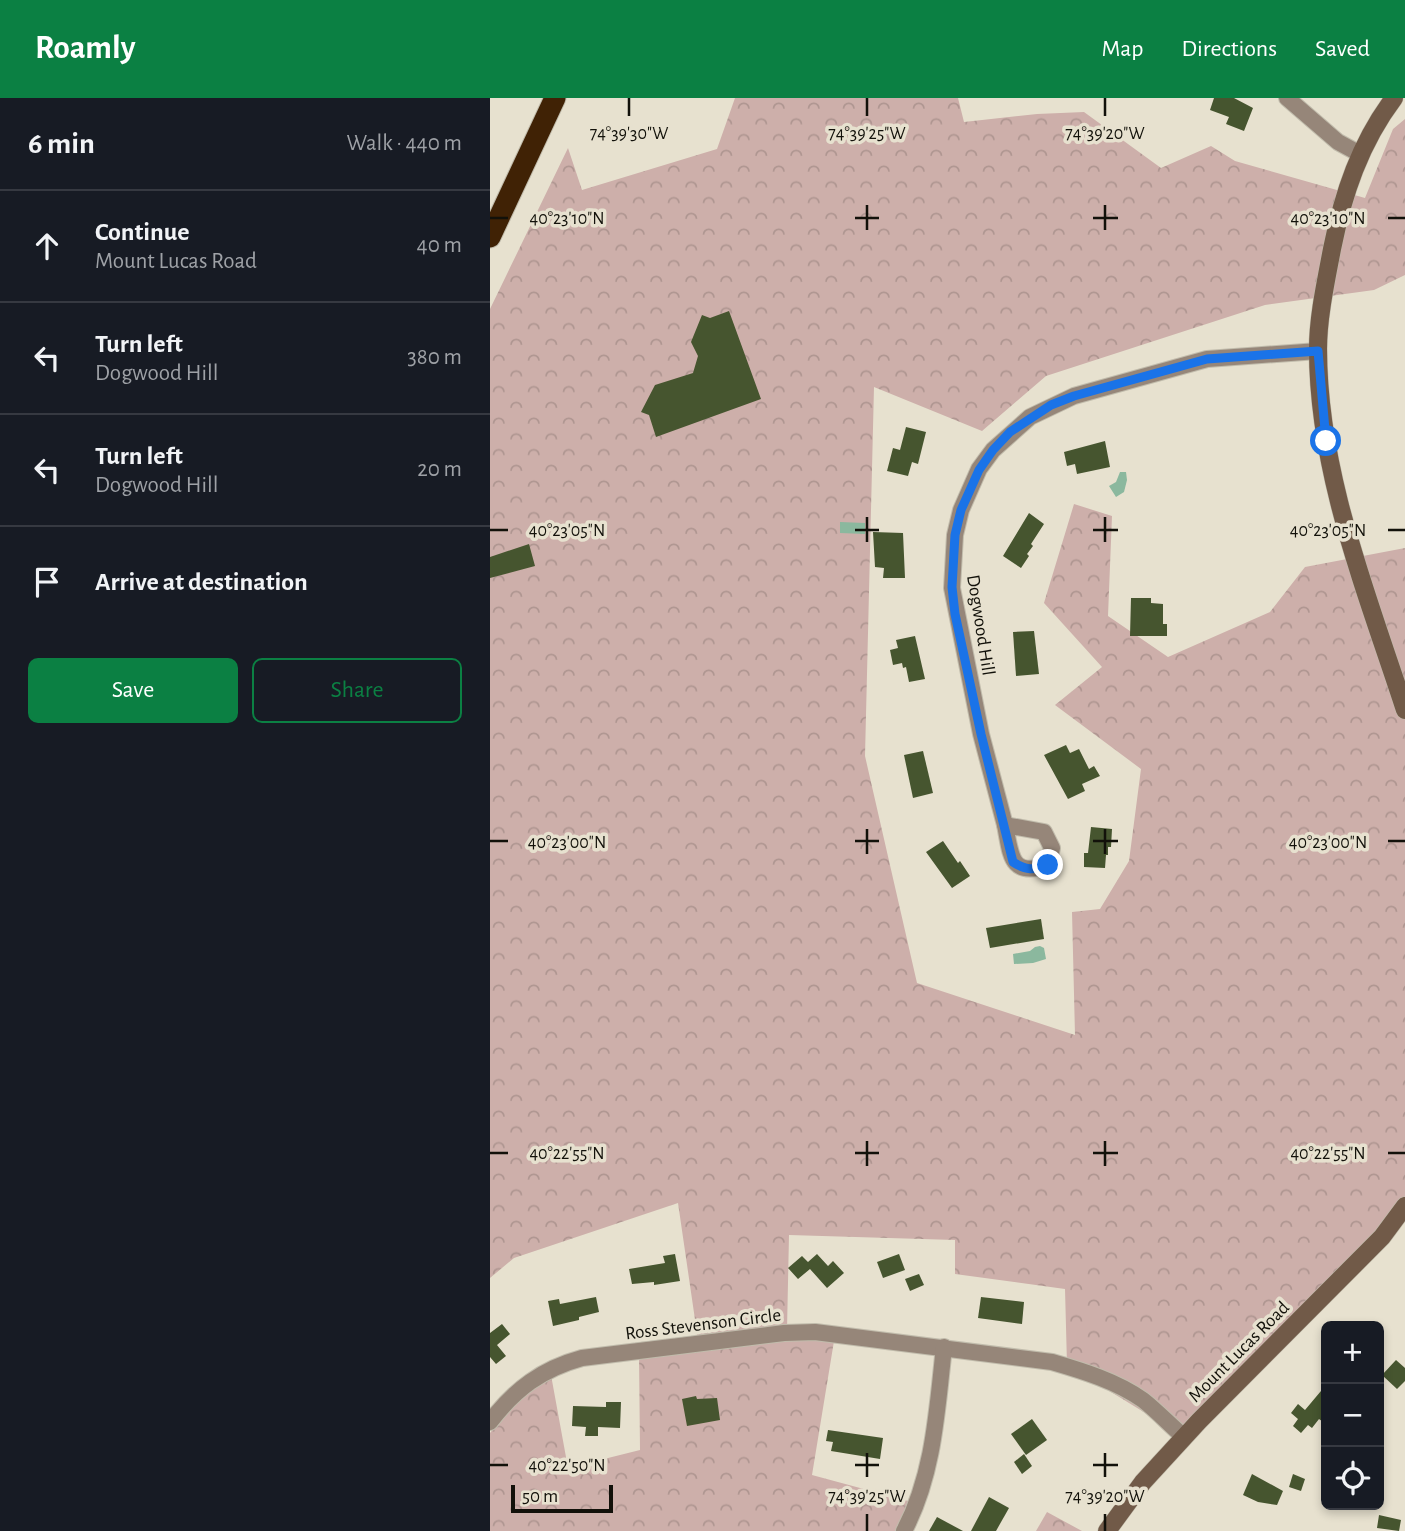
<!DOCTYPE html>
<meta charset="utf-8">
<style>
body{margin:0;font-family:"Alegreya Sans",sans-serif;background:#20242c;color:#f1f3f6}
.controls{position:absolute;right:21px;bottom:21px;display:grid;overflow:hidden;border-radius:10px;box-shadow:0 4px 10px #0003}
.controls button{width:63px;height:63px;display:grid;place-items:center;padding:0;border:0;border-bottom:2px solid #363941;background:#171b24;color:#f1f3f6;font:35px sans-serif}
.scale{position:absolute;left:21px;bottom:18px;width:102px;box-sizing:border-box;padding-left:7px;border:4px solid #12110a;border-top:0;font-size:19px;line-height:24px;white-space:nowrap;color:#12110a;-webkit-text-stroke:5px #e7e1cf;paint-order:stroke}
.stop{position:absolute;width:21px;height:21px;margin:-16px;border:5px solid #1a73e8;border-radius:50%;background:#fff}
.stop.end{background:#1a73e8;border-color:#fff;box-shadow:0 2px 7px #0008}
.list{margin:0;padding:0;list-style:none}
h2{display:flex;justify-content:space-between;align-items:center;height:91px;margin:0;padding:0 28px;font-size:30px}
h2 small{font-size:23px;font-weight:400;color:#9ea1a6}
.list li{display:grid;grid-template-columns:46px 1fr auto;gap:21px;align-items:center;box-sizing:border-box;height:112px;padding:0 28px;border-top:2px solid #363941}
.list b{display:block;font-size:26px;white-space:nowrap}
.list p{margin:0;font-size:23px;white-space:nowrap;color:#9ea1a6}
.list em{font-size:23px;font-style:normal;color:#9ea1a6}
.actions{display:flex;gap:14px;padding:21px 28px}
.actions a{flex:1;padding:16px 0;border:2px solid #0b8043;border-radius:10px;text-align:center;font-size:24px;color:#0b8043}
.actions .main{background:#0b8043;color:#fff}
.icon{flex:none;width:38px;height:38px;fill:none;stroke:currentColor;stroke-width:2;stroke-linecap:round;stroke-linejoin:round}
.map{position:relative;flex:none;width:915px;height:1433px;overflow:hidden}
header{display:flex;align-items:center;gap:42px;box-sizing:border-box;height:98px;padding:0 35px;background:#0b8043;color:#fff}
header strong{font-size:33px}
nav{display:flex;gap:38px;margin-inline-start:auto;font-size:24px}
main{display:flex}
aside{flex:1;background:#171b24}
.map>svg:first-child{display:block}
.forest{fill:url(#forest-crowns)}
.water{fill:#8bb89e}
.building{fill:#46552f}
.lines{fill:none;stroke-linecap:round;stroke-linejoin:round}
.street-casing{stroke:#c1bcac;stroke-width:18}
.secondary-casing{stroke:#c1bcac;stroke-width:19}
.highway-casing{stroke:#c1bcac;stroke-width:23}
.street{stroke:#968679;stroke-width:16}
.secondary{stroke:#715a48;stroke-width:18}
.highway{stroke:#402205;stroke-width:21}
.route{stroke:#1a73e8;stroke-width:9}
.ticks{fill:none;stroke:#12110a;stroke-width:2.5}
.labels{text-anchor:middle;stroke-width:7;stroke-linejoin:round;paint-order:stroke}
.street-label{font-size:19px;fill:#12110a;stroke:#e7e1cf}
.ticks-label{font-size:18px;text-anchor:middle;fill:#12110a;stroke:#e7e1cf;stroke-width:7;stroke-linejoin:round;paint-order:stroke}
</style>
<header>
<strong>Roamly</strong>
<nav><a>Map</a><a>Directions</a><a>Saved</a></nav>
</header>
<main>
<aside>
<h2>6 min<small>Walk · 440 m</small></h2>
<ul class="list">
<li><svg class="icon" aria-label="ahead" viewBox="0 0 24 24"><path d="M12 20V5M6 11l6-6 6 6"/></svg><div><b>Continue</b><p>Mount Lucas Road</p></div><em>40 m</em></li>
<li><svg class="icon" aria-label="left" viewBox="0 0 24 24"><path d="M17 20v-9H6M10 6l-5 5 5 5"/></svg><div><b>Turn left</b><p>Dogwood Hill</p></div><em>380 m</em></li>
<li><svg class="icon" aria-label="left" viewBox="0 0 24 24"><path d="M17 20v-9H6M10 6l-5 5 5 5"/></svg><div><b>Turn left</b><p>Dogwood Hill</p></div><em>20 m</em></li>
<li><svg class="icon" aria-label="arrive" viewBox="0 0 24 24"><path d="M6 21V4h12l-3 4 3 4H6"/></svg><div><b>Arrive at destination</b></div></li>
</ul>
<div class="actions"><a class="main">Save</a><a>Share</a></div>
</aside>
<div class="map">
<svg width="915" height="1433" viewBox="0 0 915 1433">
<defs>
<pattern id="forest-crowns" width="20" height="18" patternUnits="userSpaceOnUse" patternTransform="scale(1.75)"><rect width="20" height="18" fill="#cdafaa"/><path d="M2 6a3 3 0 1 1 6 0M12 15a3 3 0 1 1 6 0" fill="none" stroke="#af9691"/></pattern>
</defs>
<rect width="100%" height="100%" fill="#e7e1cf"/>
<!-- forest -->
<g class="forest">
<polygon points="245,0 468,0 474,24 547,16 594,14 671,70 721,48 745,63 875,100 903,31 915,21 915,177 884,192 775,207 556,278 492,333 384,289 375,658 427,885 585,937 582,814 610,811 639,763 651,671 565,607 612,569 554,505 584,406 622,418 618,518 678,559 780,514 815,469 915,450 915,1105 701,1343 577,1267 575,1191 465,1176 465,1142 299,1137 297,1232 345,1237 322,1377 433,1407 419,1433 0,1433 0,1335 29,1299 61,1277 78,1370 150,1352 149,1257 209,1249 188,1105 24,1160 0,1180 0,211 78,50 92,92 227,51"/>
<polygon points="557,1414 592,1433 546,1433"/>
</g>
<!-- water -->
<g class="water">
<polygon points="630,374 636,374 637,382 634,394 626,399 619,388 626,384"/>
<polygon points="350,424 375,425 375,436 350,435"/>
<polygon points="550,848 554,850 556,861 543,865 524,866 523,856 540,853 545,849"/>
</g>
<!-- building -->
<g class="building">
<polygon points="724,0 744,0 763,10 754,33 736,26 739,19 720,12"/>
<polygon points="239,213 271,301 166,339 159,317 151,314 165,287 203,275 208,258 201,244 212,217 220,220"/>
<polygon points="416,329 436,334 428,366 422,364 418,378 397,373 403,350 410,352"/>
<polygon points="615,343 620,369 587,376 585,366 577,368 574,354"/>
<polygon points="539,415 554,426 541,446 543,448 537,456 539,458 531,470 513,458"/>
<polygon points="383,434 413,435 415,480 393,480 394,470 385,469"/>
<polygon points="39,446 45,468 0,480 0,459"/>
<polygon points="641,500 661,500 661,505 673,506 673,526 677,526 677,538 640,538"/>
<polygon points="544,533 549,576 526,578 523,534"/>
<polygon points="425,538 435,581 419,584 416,569 413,570 412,565 403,567 400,552 408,550 406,542"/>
<polygon points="576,647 580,655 589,651 599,671 604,668 610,678 592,686 595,693 578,701 554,657"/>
<polygon points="433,653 443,695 423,700 414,657"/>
<polygon points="601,729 622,731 621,749 618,749 618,757 616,757 615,770 594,769 594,755 598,755"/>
<polygon points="453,743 468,765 470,763 480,778 462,790 436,754"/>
<polygon points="551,821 554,841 500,850 496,830"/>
<polygon points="185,1156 190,1183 164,1187 164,1184 142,1186 139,1171 175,1165 173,1158"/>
<polygon points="327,1156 338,1168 343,1163 354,1175 337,1190 320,1171 308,1181 298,1170 312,1158 318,1164"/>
<polygon points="409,1156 415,1172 393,1180 387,1164"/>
<polygon points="429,1176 434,1187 420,1193 415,1181"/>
<polygon points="106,1199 109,1214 89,1219 89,1222 63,1228 58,1203 69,1201 70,1206"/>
<polygon points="491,1199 534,1204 532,1226 488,1220"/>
<polygon points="12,1226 20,1236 7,1247 16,1258 6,1266 0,1259 0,1235"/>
<polygon points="906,1262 915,1270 915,1283 907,1291 892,1277"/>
<polygon points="836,1287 836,1326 829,1321 822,1330 818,1327 811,1335 803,1328 808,1321 801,1315 808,1306 815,1312"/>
<polygon points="206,1298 207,1301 227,1300 230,1322 197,1328 192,1301"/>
<polygon points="116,1304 131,1304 130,1330 108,1329 108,1338 95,1338 96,1329 82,1328 83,1308 116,1309"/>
<polygon points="542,1321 557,1342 536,1357 521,1336"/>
<polygon points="338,1332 393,1340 390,1361 341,1353 343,1344 336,1343"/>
<polygon points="534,1356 542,1368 532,1376 524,1364"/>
<polygon points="762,1376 793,1393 787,1407 768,1404 753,1397"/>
<polygon points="803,1376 815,1381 811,1393 799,1389"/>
<polygon points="499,1399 519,1410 506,1433 481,1433"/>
<polygon points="889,1417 911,1422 909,1433 887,1430"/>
<polygon points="447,1419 473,1433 439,1433"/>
</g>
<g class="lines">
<!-- street casing -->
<g class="street-casing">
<g id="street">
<polyline points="797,0 848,44 870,56"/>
<polyline points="515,727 491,636 462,490 465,437 471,412 489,371 503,352 540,319 584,298 717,261 828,253"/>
<path d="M515,727L554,734L562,750L558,767C520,780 521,757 515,727Z"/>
<path d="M0,1324C25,1291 52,1271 92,1260L294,1235L325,1234L562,1264C593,1273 626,1283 653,1302C667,1313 680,1327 694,1339"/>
<path d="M414,1433C444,1376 447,1312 454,1249"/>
</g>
</g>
<!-- secondary casing -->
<g class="secondary-casing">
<g id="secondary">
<path d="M904,0C870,45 853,96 842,151C836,183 828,219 828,251C828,376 877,495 915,612"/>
<polyline points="617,1433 653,1384 709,1323 892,1139 915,1108"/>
</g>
</g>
<!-- highway casing -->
<g class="highway-casing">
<polyline id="highway" points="0,139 65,0"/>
</g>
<!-- street -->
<use href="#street" class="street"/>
<!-- secondary -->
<use href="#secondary" class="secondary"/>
<!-- highway -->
<use href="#highway" class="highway"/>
</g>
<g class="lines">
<!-- route -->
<path class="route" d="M558,767C544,772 536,773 523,764L491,636L465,516L462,489L465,437L471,412L489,372L503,352L520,334L561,307L584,298L717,261L828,253L836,343"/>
</g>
<!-- ticks -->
<path class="ticks" d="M139,0V18M377,0V18M615,0V18M377,107V132M615,107V132M0,120H18M365,120H389M603,120H628M898,120H915M377,419V444M615,419V444M0,432H18M365,432H389M603,432H628M898,432H915M377,731V756M615,731V756M0,743H18M365,743H389M603,743H628M898,743H915M377,1043V1068M615,1043V1068M0,1055H18M365,1055H389M603,1055H628M898,1055H915M377,1355V1379M615,1355V1379M0,1367H18M365,1367H389M603,1367H628M377,1416V1433M615,1416V1433"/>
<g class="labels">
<!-- street labels -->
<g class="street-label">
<text transform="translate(492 527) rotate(81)" y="7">Dogwood Hill</text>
<text transform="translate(213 1225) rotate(-7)" y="7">Ross Stevenson Circle</text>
<text transform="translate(748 1253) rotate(-45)" y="7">Mount Lucas Road</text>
</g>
</g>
<g class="ticks-label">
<text x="139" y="41">74°39'30"W</text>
<text x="377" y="41">74°39'25"W</text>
<text x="615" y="41">74°39'20"W</text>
<text x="77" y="126">40°23'10"N</text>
<text x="838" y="126">40°23'10"N</text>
<text x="77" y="438">40°23'05"N</text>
<text x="838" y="438">40°23'05"N</text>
<text x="77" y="750">40°23'00"N</text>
<text x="838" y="750">40°23'00"N</text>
<text x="77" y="1061">40°22'55"N</text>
<text x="838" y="1061">40°22'55"N</text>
<text x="77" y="1373">40°22'50"N</text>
<text x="377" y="1404">74°39'25"W</text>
<text x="615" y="1404">74°39'20"W</text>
</g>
</svg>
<div class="controls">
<button>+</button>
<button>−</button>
<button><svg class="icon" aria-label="locate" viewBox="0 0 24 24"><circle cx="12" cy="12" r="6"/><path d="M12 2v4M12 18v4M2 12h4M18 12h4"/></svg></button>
</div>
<div class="scale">50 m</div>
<div class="stop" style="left:836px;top:343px"></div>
<div class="stop end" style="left:558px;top:767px"></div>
</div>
</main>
